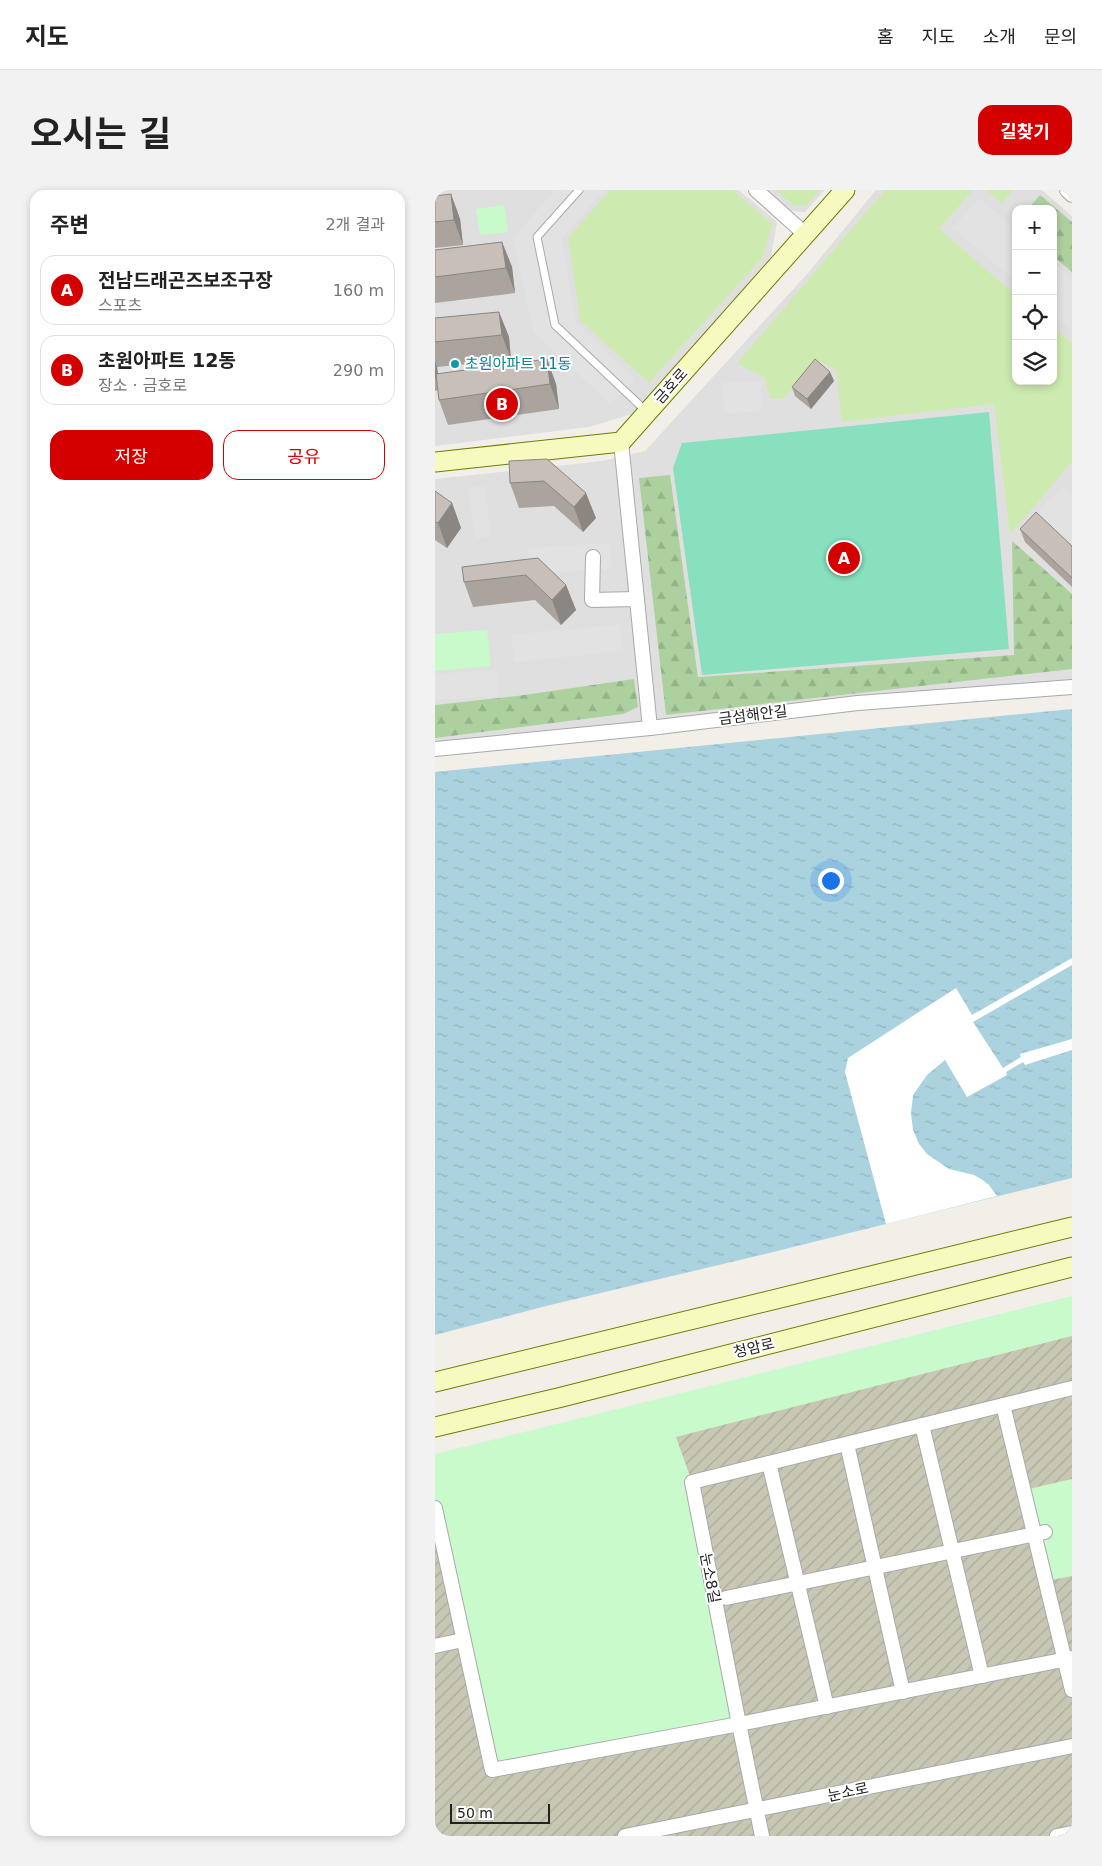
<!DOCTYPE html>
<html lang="ko">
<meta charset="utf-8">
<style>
body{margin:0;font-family:"DejaVu Sans","Noto Sans KR",sans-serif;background:#f2f2f2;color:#222}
.controls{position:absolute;right:15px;top:15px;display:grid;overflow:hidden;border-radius:10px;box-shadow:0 2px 8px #0003}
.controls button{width:45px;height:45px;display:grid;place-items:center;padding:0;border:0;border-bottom:1px solid #e0e0e0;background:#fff;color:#222;font:25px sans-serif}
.scale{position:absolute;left:15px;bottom:12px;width:100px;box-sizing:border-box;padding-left:5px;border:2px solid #222;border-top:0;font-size:14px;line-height:18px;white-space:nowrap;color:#222;-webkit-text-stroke:4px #fff;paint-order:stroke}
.you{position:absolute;left:395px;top:690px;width:18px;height:18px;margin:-12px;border:4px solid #fff;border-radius:50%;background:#1a73e8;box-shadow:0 0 0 8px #1a73e833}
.badge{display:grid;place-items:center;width:32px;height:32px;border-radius:50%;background:#d40000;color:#fff;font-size:16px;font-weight:700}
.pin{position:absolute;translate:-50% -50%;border:2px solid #fff;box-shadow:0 1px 5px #0006}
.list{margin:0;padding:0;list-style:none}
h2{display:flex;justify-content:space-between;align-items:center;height:65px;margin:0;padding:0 20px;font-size:21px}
h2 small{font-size:16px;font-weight:400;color:#767676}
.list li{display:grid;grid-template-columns:32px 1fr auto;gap:15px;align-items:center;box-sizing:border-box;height:70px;margin:0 10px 10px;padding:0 10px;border:1px solid #e0e0e0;border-radius:15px}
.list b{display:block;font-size:19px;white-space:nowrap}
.list p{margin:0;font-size:16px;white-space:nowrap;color:#767676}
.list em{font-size:16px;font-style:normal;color:#767676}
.actions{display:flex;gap:10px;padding:15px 20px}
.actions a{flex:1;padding:11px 0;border:1px solid #d40000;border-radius:15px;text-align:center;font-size:18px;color:#d40000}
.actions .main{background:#d40000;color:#fff}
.icon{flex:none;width:28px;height:28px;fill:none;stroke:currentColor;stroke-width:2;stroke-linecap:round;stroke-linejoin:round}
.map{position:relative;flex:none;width:637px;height:1646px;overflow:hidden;border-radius:15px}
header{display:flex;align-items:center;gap:30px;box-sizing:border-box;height:70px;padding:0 25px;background:#fff;border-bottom:1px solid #e0e0e0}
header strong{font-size:24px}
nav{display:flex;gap:28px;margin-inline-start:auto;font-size:18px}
.intro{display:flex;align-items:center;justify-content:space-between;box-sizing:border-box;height:120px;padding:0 30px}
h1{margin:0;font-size:35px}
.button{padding:12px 22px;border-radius:15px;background:#d40000;color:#fff;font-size:18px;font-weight:700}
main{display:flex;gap:30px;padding:0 30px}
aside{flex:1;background:#fff;border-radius:15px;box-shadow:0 2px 8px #0003}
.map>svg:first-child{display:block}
.residential{fill:#e0dfdf;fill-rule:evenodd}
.construction{fill:url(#construction-furrows)}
.grass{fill:#cdebb0}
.forest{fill:url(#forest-firs)}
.park{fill:#c8facc}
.pitch{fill:#88e0be}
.parking{fill:#e2e2e2}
.water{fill:url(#water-ripples)}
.pier{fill:#fff}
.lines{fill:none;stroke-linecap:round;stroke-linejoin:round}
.lane-casing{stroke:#a9a9a9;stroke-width:9}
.street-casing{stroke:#a9a9a9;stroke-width:16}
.secondary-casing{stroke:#707d05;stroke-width:21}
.lane{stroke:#fff;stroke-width:7}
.street{stroke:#fff;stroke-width:14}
.secondary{stroke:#f7fabf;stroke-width:19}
.wall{fill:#aba49e}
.shaded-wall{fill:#8b8681}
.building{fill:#c7bfb8;stroke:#8b8681}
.culture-dot{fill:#0f9aa8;stroke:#fff;stroke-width:2}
.labels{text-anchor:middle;stroke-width:4;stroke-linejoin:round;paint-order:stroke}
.culture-label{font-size:15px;fill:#0d838f;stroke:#fff;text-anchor:start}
.street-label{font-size:15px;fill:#222;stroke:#fff}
</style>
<header>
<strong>지도</strong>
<nav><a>홈</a><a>지도</a><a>소개</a><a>문의</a></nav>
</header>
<div class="intro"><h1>오시는 길</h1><a class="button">길찾기</a></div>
<main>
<aside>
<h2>주변<small>2개 결과</small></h2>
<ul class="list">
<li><span class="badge">A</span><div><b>전남드래곤즈보조구장</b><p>스포츠</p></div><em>160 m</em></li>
<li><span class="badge">B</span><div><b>초원아파트 12동</b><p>장소 · 금호로</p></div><em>290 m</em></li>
</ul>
<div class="actions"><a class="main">저장</a><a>공유</a></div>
</aside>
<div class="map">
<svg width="637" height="1646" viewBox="0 0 637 1646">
<defs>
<pattern id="construction-furrows" width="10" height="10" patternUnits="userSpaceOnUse" patternTransform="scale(1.25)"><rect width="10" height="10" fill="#c7c7b4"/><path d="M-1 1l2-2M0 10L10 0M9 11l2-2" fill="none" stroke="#abab9a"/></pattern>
<pattern id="forest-firs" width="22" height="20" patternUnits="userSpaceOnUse" patternTransform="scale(1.25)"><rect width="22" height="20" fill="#add19e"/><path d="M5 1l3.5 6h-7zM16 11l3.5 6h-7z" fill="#95b388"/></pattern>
<pattern id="water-ripples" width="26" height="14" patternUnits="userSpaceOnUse" patternTransform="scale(1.25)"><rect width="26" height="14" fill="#aad3df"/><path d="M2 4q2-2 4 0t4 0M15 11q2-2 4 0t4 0" fill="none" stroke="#92b5bf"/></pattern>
</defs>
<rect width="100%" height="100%" fill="#f2efe9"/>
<!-- residential -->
<g class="residential">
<polygon points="0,0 304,0 342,32 336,67 197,224 154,237 0,256"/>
<polygon points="332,0 390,0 370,22 356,21"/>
<path d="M441,0H607L637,26V489L0,554V289L167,271L210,261L373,83ZM581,19H618V191H581Z"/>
</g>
<!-- construction -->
<polygon class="construction" points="637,1110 637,1646 0,1646 0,1274"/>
<!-- grass -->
<g class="grass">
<polygon points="175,0 298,0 337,34 328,67 214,193 145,130 133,48"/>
<polygon points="341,0 385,0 371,16 359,16"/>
<polygon points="450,0 538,0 504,39 581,105 581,191 618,191 618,137 637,153 637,272 575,345 559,214 407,232 401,180 385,171 348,209 335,209 330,188 302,173"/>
<polygon points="551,0 578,0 567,13"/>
</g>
<!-- forest -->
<g class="forest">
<polygon points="605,5 637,32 637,82 618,66 618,19 593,19"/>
<polygon points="235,285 263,487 579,465 577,351 637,404 637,479 231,525 204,288"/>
<polygon points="199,489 203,517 188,524 0,548 0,515 82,506"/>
</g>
<!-- park -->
<g class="park">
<polygon points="69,15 73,42 45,45 41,19"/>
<polygon points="52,440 56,476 0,481 0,444"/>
<polygon points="637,1106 637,1146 241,1247 257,1292 304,1534 57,1580 0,1318 0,1264"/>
<polygon points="637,1289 637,1386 611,1391 589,1300"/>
</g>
<!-- pitch -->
<polygon class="pitch" points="554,222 574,459 267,485 238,278 247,253"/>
<!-- parking -->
<g class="parking">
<polygon points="120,0 169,0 127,48 141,133 200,189 175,215 98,141 78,48"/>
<polygon points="544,8 581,39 581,92 518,38"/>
<polygon points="618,72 637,88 637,141 618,124"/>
<polygon points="326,191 327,221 289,224 287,193"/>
<polygon points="50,296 56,346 40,349 33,298"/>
<polygon points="628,296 637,305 637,356 602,323"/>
<polygon points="175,353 177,379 94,384 93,358"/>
<polygon points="185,434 188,461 79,472 77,445"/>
<polygon points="62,480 63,506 0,510 0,484"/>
</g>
<!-- water -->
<polygon class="water" points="637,519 637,988 330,1064 115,1115 0,1145 0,582"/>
<!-- pier -->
<polygon class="pier" points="637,768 637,775 538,832 568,878 586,867 585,864 637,849 637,860 590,875 588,872 571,882 572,885 532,907 510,870 492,885 478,905 476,923 478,940 484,954 492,964 514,979 539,985 546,989 554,995 562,1006 451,1034 410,882 413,868 521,798 537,825"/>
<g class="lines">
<!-- lane casing -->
<g class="lane-casing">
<polyline id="lane" points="144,0 102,47 120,135 212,222"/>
</g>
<!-- street casing -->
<g class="street-casing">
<g id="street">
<polyline points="321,0 370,44"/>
<polyline points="632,0 637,5"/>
<polyline points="186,252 215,538"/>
<polyline points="158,367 157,410 202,409"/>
<polyline points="0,559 215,538 423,513 637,497"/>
<polyline points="637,1198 257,1292 304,1534 637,1468"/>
<polyline points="568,1215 637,1500"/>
<polyline points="487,1235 547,1486"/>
<polyline points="412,1254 468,1502"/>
<polyline points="334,1273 392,1517"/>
<polyline points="0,1318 57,1580 304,1534 327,1646"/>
<polyline points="291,1408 610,1342"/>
<polyline points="0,1456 28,1450"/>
<polyline points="190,1646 637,1556"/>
<polyline points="622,1646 637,1643"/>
</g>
</g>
<!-- secondary casing -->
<g class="secondary-casing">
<g id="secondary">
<polyline points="0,272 186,252 410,0"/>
<polyline points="0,1192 637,1037"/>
<polyline points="0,1237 127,1207 637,1077"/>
</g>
</g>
<!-- lane -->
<use href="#lane" class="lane"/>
<!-- street -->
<use href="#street" class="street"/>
<!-- secondary -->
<use href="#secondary" class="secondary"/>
</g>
<!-- wall -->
<g class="wall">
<polygon points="16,4 25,29 28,55 0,58 0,6"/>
<polygon points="67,52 77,77 80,103 0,113 0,60"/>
<polygon points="64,122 74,147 76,170 2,177 3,184 112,169 121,194 124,219 13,235 4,210 3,200 0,201 0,128"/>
<polygon points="395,182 399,191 376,219 360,206 357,197"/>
<polygon points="112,269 161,328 148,342 119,316 84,318 75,293"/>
<polygon points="0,301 17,313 26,338 12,358 0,350"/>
<polygon points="585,339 637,356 637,397 590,352"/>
<polygon points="103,368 131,395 141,420 126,435 100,410 38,417 29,392"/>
</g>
<!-- shaded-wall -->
<g class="shaded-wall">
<polygon points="16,4 25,29 28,55 19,30"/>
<polygon points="67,52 77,77 80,103 71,78"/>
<polygon points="64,122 74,147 76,170 67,145"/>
<polygon points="112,169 121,194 124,219 115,194"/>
<polygon points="0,171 2,177 5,200 0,187"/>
<polygon points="395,182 399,191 376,219 372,209"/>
<polygon points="151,303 161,328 148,342 139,317"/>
<polygon points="17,313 26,338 12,358 3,333"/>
<polygon points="131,395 141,420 126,435 117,410"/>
</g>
<!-- building -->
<g class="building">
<polygon points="16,4 19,30 0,32 0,6"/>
<polygon points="67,52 71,78 0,87 0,60"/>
<polygon points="64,122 67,145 0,152 0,128"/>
<polygon points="112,169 115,194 4,210 1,184"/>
<polygon points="380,169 395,182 372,209 357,197"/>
<polygon points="112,269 151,303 139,317 109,291 75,293 74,271"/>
<polygon points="0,301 17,313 3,333 0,332"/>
<polygon points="601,322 637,356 637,388 585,339"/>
<polygon points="103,368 131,395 117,410 91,385 29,392 27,377"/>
</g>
<!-- markers -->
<circle class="culture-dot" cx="20" cy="174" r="5"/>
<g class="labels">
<!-- culture labels -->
<g class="culture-label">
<text x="30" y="179">초원아파트 11동</text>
</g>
<!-- street labels -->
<g class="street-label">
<text transform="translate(236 196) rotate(-48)" y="5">금호로</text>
<text transform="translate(318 525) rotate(-7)" y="5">금섬해안길</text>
<text transform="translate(319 1158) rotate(-14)" y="5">청암로</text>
<text transform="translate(275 1388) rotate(79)" y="5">눈소8길</text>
<text transform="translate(413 1602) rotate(-12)" y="5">눈소로</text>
</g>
</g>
</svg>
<div class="controls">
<button>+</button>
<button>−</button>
<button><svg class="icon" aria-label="locate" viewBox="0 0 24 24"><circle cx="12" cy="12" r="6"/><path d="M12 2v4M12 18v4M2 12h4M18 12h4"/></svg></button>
<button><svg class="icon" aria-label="layers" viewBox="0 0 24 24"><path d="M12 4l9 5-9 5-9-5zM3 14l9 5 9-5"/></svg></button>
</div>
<div class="scale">50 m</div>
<div class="you"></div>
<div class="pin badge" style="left:409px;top:368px">A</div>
<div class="pin badge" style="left:67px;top:214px">B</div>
</div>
</main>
